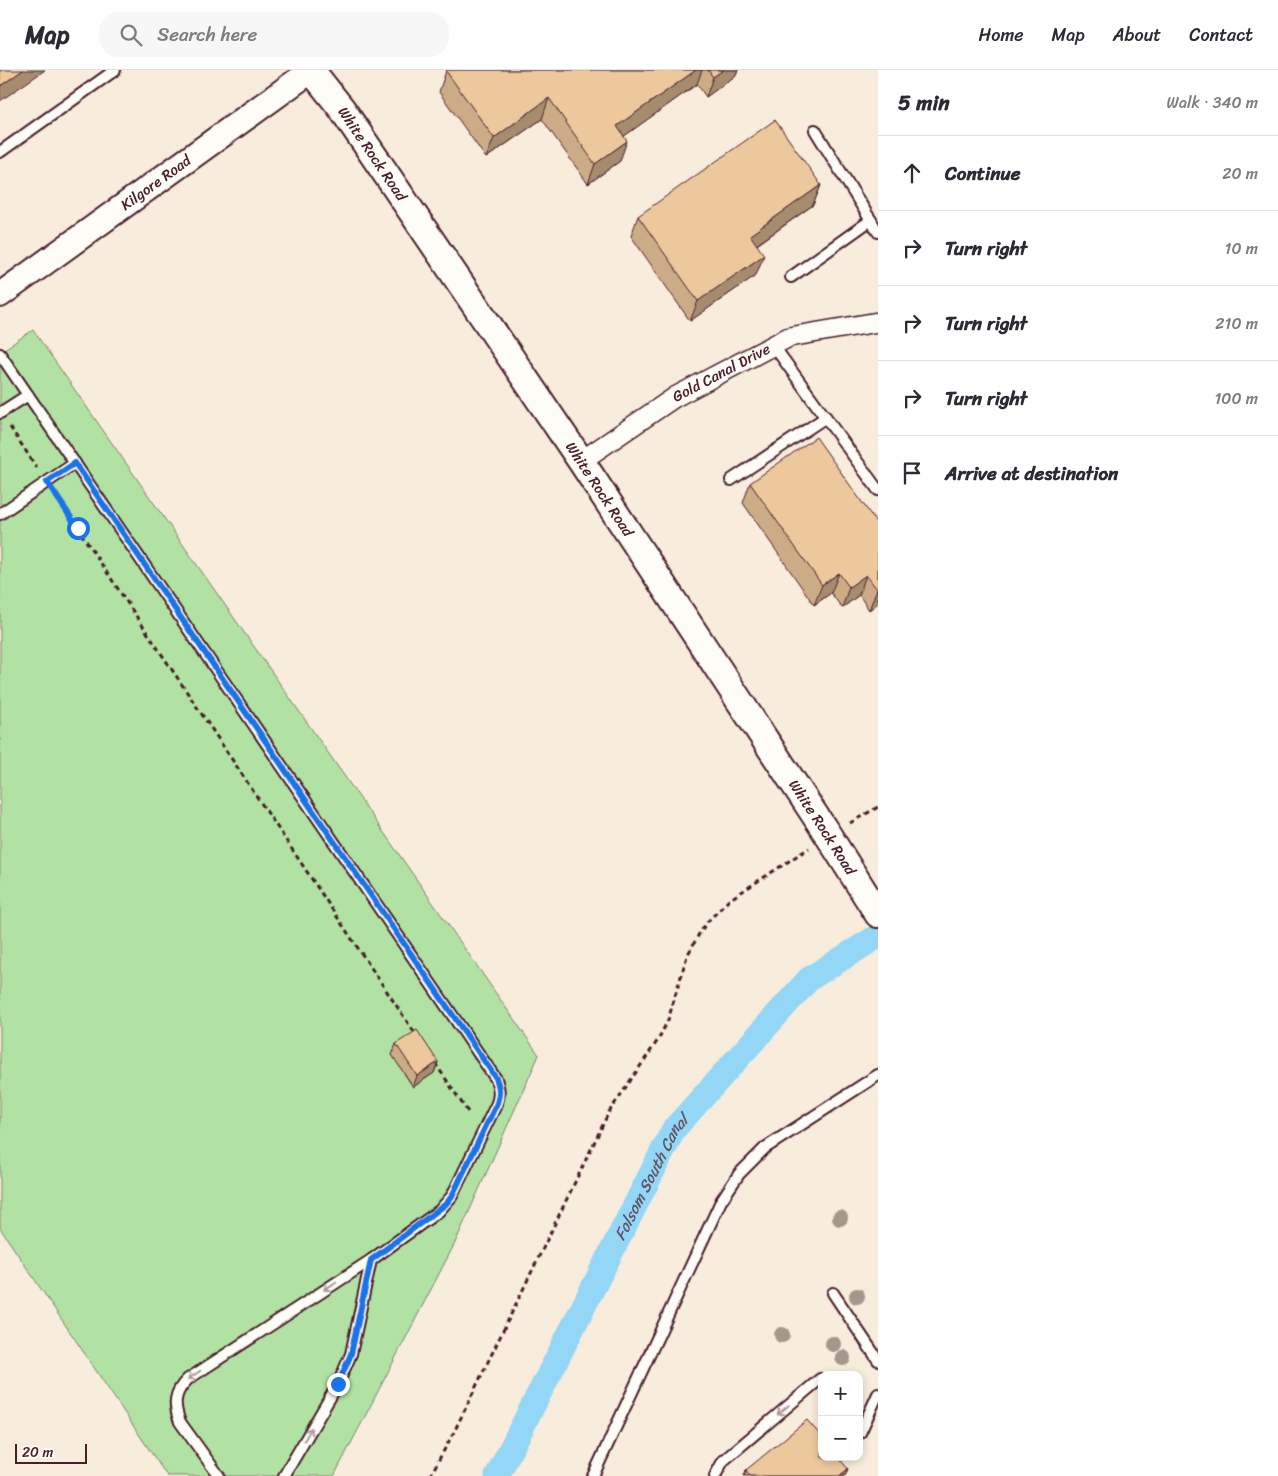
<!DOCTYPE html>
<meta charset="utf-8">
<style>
body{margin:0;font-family:Sriracha,sans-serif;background:#f7f7f7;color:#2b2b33}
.controls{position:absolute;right:15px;bottom:15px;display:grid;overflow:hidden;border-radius:10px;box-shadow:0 2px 8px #0003}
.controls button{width:45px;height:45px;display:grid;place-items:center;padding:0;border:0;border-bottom:1px solid #e1e1e2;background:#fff;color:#2b2b33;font:25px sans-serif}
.scale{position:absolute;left:15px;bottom:12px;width:72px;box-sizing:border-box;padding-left:5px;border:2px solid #4a1f2b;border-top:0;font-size:14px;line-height:18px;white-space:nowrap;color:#4a1f2b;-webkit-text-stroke:4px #fdfcf7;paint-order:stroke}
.stop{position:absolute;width:15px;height:15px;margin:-11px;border:4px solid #1a73e8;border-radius:50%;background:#fff}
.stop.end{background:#1a73e8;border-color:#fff;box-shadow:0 1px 5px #0008}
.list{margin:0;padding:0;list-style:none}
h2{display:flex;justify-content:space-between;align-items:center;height:65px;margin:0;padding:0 20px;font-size:21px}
h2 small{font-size:16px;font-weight:400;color:#7c7c81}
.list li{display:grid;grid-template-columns:32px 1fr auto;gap:15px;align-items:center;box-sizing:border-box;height:75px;padding:0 20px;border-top:1px solid #e1e1e2}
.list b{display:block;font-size:19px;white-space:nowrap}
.list em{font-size:16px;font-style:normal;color:#7c7c81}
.icon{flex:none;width:28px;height:28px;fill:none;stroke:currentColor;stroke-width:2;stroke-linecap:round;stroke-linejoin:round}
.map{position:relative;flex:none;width:878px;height:1406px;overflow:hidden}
header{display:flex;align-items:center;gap:30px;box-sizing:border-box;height:70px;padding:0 25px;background:#fff;border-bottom:1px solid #e1e1e2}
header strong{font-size:24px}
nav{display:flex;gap:28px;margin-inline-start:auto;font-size:18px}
.search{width:350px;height:45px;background:#f7f7f7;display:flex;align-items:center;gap:12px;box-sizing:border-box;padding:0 18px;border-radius:20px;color:#7c7c81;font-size:19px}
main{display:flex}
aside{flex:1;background:#fff}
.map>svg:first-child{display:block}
.green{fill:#b1e2a3;stroke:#7e8067}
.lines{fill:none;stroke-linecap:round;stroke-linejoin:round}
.canal{stroke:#93d6f5;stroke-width:25}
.service-casing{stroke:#4a1f2b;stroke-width:14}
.minor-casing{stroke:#4a1f2b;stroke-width:22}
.tertiary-casing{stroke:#4a1f2b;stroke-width:28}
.secondary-casing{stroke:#4a1f2b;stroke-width:30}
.path{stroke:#4a1f2b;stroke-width:3;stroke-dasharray:5 4;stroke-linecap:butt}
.service{stroke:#fdfcf7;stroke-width:10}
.minor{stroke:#fdfcf7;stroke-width:19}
.tertiary{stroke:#fdfcf7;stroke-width:24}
.secondary{stroke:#fdfcf7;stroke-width:26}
.tree{fill:#a7968b}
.wall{fill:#ccac87;stroke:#4a1f2b}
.shaded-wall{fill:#a68c6e;stroke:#4a1f2b}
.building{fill:#edc89d;stroke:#4a1f2b}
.oneway{stroke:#ac999b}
.route{stroke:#1a73e8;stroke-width:6}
.labels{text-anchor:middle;stroke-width:4.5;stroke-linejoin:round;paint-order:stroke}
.street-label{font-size:15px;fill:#4a1f2b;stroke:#fdfcf7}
.water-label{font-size:16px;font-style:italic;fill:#605668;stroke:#fdfcf7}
</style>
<header>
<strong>Map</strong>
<div class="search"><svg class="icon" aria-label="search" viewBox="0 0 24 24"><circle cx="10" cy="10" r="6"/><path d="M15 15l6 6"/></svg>Search here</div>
<nav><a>Home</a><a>Map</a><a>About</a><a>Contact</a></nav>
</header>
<main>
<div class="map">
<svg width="878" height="1406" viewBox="0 0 878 1406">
<rect width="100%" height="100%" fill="#f8ecdc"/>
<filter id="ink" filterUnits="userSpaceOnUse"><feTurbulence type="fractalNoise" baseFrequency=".02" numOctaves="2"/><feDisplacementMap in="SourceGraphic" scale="10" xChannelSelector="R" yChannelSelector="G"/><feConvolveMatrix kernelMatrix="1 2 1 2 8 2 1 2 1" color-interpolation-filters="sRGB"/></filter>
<g filter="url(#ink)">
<!-- green -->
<polygon class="green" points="33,260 539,985 455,1173 334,1406 167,1406 0,1158 0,282"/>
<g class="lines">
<!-- canal -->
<path class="canal" id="s1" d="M497,1406L674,1059L809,909L878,866"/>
<!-- service casing -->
<g class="service-casing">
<g id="service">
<polyline points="815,60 878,162"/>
<polyline points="0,82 115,0"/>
<polyline points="791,207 871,150"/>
<polyline points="773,275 878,420"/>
<path d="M0,284L496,1009C499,1018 500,1024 497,1033L452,1126L439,1141L371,1190L188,1309C174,1322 173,1334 180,1352L219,1406"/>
<polyline points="0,343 28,325"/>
<polyline points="731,410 826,347"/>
<polyline points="0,444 75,393"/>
<polyline points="833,1223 878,1290"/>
<polyline points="860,1363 878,1324"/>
<polyline points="284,1406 338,1314 351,1284 371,1190"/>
<polyline points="593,1406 721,1131 739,1104 765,1078 878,1005"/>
<polyline points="715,1406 723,1391 820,1309"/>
</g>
</g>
<!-- minor casing -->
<g class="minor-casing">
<g id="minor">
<path id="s2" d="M581,391L675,327L789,267L878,252"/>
</g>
</g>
<!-- tertiary casing -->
<g class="tertiary-casing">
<g id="tertiary">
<path id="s3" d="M0,225L312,0"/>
</g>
</g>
<!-- secondary casing -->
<g class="secondary-casing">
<g id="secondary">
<path id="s4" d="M311,0L342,39L581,391L828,765L878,844"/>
</g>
</g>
<!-- path -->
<g class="path">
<polyline points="10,357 37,398"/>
<polyline points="56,426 416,965"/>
<polyline points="850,753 878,737"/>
<polyline points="435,993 470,1045"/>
<polyline points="430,1406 454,1362 609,1042 658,970 668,950 687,886 699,864 707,852 729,830 809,778"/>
</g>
<!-- service -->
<use href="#service" class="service"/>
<!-- minor -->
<use href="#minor" class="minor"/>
<!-- tertiary -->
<use href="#tertiary" class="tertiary"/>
<!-- secondary -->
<use href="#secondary" class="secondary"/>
</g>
<!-- trees -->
<g class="tree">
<circle cx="840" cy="1148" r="8"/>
<circle cx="857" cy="1226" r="8"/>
<circle cx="782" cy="1265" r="8"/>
<circle cx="833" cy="1274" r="8"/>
<circle cx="843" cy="1288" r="8"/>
</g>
<!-- wall -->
<g class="wall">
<polygon points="448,0 738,0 735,6 706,27 697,14 624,66 620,91 588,114 542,49 486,88 439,22 446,1"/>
<polygon points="821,115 813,135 757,175 756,205 690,251 631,166 638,146"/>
<polygon points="750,413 878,455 878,533 869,540 859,525 842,538 831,523 814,535 743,433"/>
<polygon points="396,974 438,992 434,1003 413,1017 392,985"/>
<polygon points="746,1400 845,1406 744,1406"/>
</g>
<!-- shaded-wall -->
<g class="shaded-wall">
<polygon points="23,0 45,0 0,31 0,16"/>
<polygon points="696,0 702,0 697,14 609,77 617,56"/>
<polygon points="723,0 738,0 735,6 706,27 713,7"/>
<polygon points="549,28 542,49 486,88 494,68"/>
<polygon points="627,71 620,91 588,114 595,94"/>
<polygon points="821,115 813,135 742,185 750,165"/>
<polygon points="764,185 756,205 690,251 698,231"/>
<polygon points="839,503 831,523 814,535 822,515"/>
<polygon points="866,505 859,525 842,538 849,517"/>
<polygon points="878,518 878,533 869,540 877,519"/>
<polygon points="438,992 434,1003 413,1017 417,1006"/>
<polygon points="848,1399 845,1406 839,1406"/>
</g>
<!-- building -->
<g class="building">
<polygon points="0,0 23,0 0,16"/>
<polygon points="448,0 696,0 617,56 627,71 595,94 549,28 494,68 446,1"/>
<polygon points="708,0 723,0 713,7"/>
<polygon points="775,50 821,115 750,165 764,185 698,231 638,146"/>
<polygon points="816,367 878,455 878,518 877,519 866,505 849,517 839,503 822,515 750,413"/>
<polygon points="417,960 438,992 417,1006 396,974"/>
<polygon points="807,1350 822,1367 822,1387 838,1387 848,1399 839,1406 750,1406 746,1400"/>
</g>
<!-- one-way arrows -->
<defs><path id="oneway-shaft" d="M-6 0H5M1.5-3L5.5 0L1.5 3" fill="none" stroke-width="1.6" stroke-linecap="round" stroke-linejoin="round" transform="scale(1.25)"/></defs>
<g class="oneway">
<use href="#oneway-shaft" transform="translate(330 1216) rotate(147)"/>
<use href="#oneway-shaft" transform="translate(194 1305) rotate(146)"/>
<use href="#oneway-shaft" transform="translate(783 1340) rotate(140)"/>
<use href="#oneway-shaft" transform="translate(308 1364) rotate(-60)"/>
</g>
</g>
<g class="lines" filter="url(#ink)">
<!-- route -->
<path class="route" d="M78,458L47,412L75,393L496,1008C500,1018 500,1024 497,1033L452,1126L446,1134L371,1190L351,1284L338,1314"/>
</g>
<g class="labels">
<!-- street labels -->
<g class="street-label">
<text dy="5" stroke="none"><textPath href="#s4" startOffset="104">White Rock Road</textPath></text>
<text dy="5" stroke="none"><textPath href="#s3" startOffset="192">Kilgore Road</textPath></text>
<text dy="5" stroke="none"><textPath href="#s2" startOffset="166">Gold Canal Drive</textPath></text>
<text dy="5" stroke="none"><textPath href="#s4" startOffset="509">White Rock Road</textPath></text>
<text dy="5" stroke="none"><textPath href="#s4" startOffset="914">White Rock Road</textPath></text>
</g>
<!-- water labels -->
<g class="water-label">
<text dy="6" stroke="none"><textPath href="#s1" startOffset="336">Folsom South Canal</textPath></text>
</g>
</g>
</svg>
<div class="controls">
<button>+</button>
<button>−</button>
</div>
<div class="scale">20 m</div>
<div class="stop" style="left:78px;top:458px"></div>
<div class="stop end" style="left:338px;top:1314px"></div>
</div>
<aside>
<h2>5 min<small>Walk · 340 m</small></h2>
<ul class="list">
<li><svg class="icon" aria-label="ahead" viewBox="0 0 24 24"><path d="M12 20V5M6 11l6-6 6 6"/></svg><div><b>Continue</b></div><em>20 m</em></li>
<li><svg class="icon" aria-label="right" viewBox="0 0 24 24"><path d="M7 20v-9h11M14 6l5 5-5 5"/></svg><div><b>Turn right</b></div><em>10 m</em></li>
<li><svg class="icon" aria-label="right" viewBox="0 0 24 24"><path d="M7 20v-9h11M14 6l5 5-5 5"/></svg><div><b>Turn right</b></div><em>210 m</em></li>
<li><svg class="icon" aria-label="right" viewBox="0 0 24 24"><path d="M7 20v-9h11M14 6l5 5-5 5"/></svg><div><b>Turn right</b></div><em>100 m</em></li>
<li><svg class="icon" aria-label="arrive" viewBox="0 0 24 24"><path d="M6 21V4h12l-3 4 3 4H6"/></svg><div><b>Arrive at destination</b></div></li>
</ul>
</aside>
</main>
